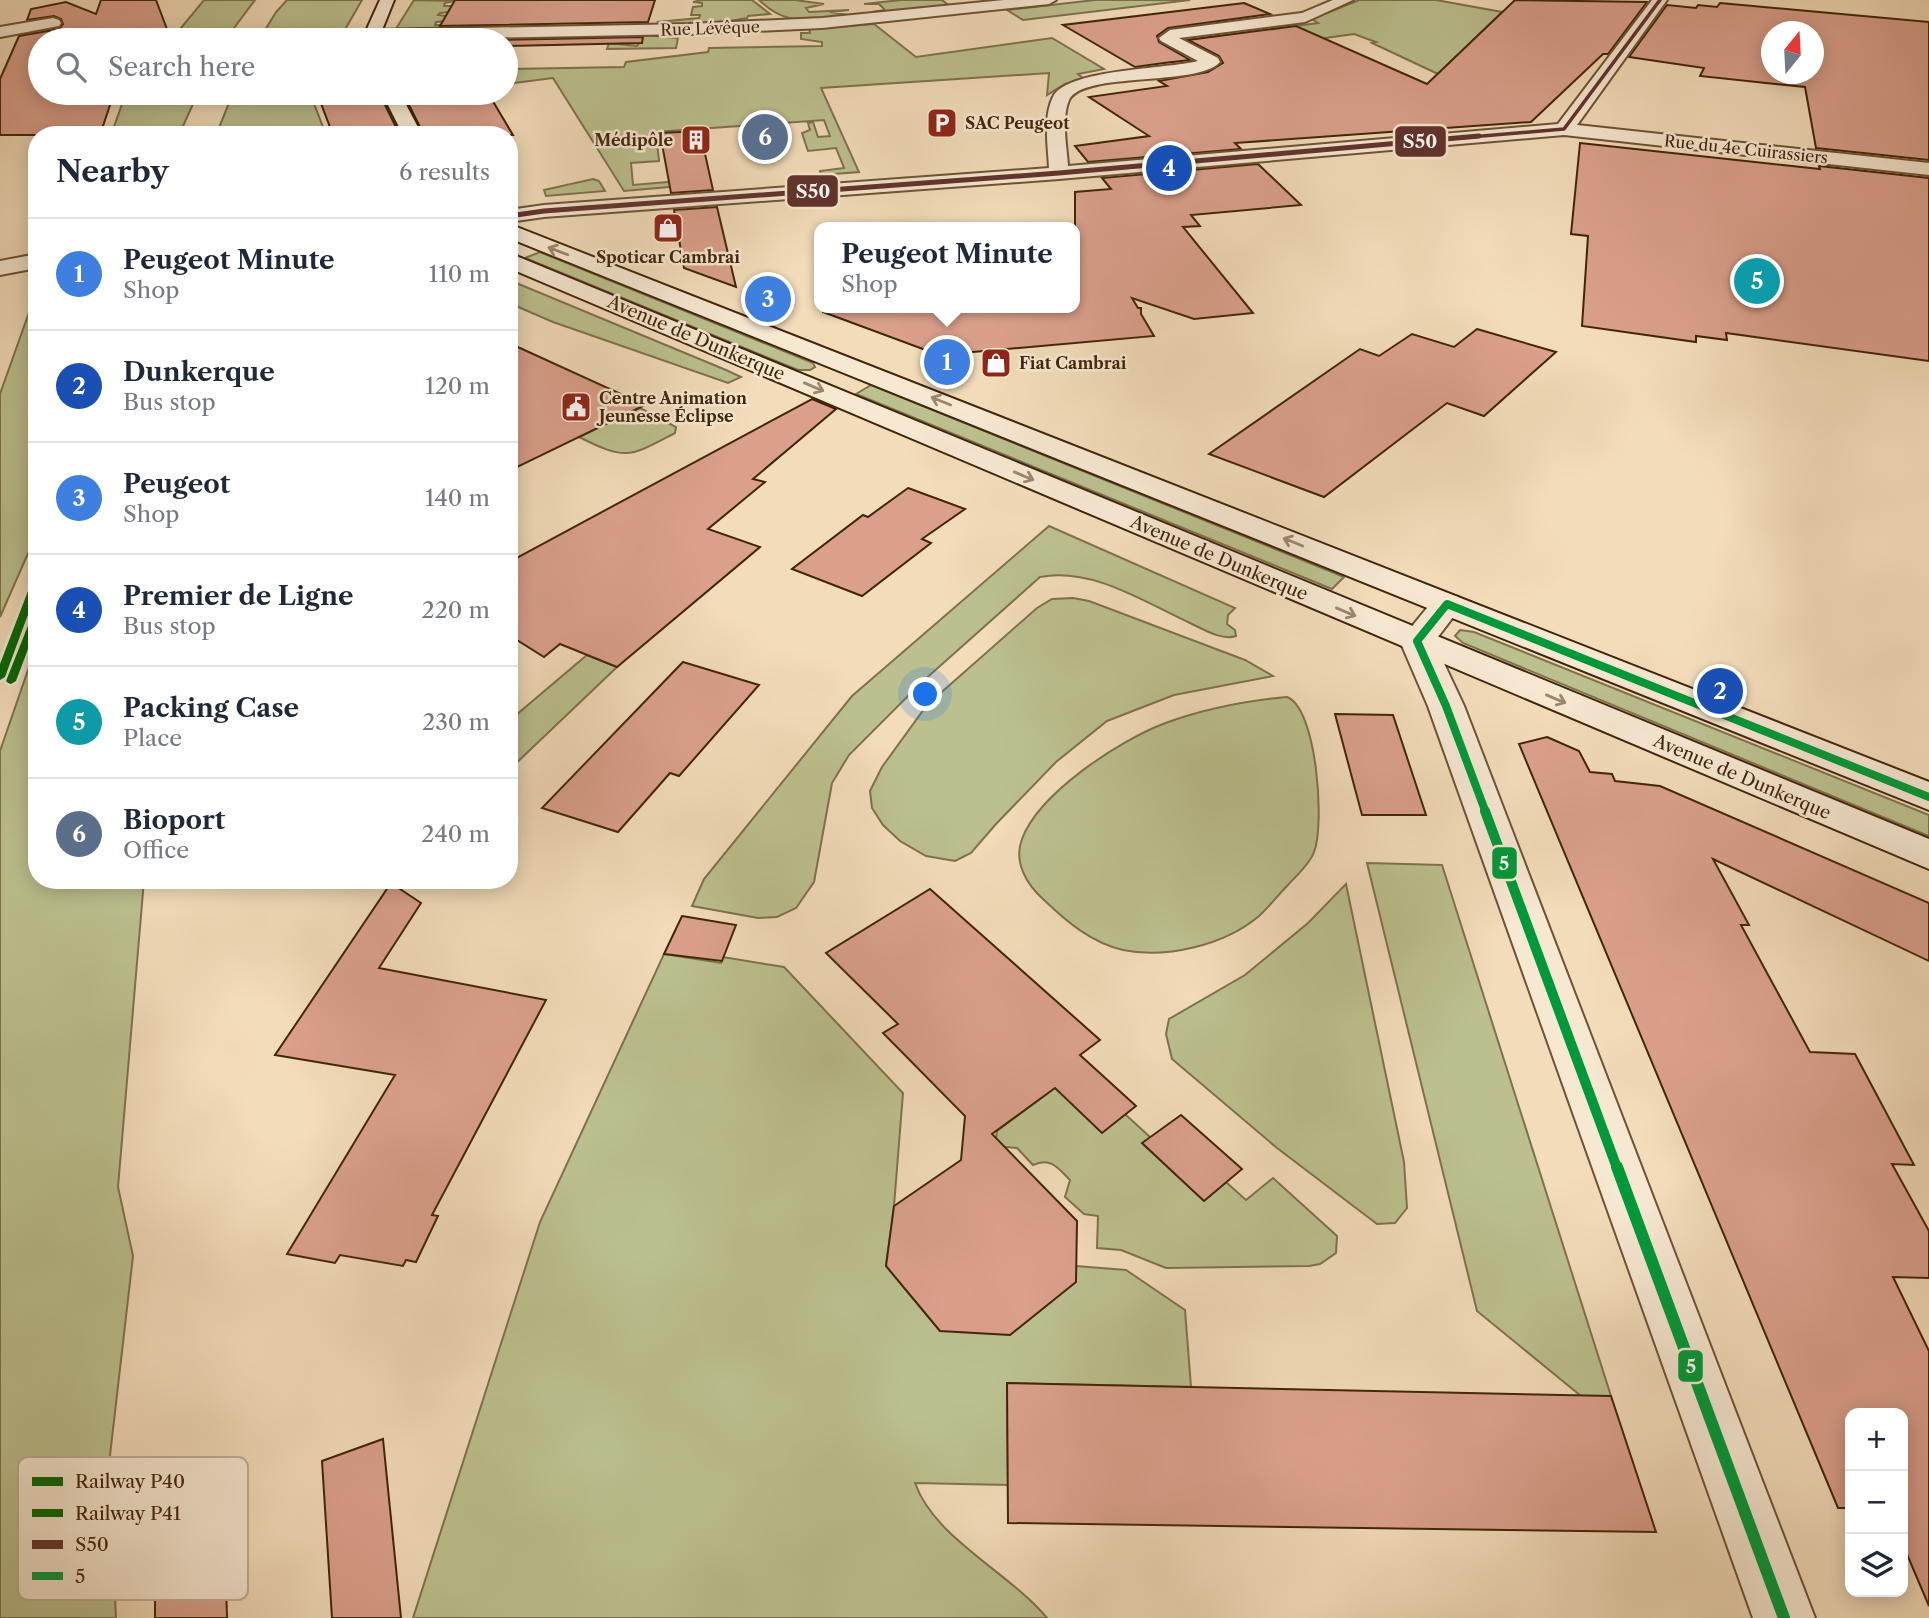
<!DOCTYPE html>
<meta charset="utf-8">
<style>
body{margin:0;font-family:"Libre Caslon Text",serif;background:#f2f2f3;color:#1f2937}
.controls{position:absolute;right:21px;bottom:21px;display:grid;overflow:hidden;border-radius:14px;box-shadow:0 4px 18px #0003}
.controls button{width:63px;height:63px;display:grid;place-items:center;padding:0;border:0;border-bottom:2px solid #e0e1e3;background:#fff;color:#1f2937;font:35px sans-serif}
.compass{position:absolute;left:1761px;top:21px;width:63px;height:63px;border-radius:50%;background:#fff;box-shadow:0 4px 18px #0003;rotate:18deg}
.you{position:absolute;left:926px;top:695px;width:24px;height:24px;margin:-18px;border:5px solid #fff;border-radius:50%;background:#1a73e8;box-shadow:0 0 0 10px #1a73e833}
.badge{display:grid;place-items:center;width:46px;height:46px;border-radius:50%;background:#8f2418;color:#fff;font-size:23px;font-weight:700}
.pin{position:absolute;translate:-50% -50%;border:4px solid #fff;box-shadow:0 2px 7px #0006}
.popup{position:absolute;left:814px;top:222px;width:266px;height:91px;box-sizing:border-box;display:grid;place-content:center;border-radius:14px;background:#fff;filter:drop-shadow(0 2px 5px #0005);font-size:23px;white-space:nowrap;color:#747a83}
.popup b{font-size:26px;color:#1f2937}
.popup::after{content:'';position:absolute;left:50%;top:100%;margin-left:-14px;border:14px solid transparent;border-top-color:#fff}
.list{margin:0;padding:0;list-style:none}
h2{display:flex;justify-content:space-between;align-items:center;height:91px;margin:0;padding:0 28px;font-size:30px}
h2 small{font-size:23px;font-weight:400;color:#747a83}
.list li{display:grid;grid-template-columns:46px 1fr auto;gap:21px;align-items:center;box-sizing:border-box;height:112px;padding:0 28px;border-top:2px solid #e0e1e3}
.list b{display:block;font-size:26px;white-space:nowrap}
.list p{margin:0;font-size:23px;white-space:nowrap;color:#747a83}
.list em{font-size:23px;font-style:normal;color:#747a83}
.icon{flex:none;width:38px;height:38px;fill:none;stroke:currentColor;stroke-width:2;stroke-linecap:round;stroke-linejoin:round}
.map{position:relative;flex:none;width:1929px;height:1618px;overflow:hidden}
.search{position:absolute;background:#fff;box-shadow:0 4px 18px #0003;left:28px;top:28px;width:490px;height:77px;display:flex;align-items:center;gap:18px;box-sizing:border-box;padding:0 24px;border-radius:38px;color:#747a83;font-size:26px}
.panel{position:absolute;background:#fff;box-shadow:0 4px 18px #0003;left:28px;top:126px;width:490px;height:763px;border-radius:28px}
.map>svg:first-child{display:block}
.green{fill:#bcc08f;stroke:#7e724c;stroke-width:2}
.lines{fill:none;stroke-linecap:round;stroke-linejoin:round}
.stream{fill:#77806b;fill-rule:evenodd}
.building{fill:#dba08c;stroke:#412509;stroke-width:2;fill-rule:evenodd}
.minor-casing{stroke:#6e5335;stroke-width:4}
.secondary-casing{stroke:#412509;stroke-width:4}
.minor{fill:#f7e8d2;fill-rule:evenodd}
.secondary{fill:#f7e8d2;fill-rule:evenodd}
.bus-1-far1-casing{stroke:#f7e8d2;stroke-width:6}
.bus-1-casing{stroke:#f7e8d2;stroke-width:8}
.bus-2-far2-casing{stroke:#f7e8d2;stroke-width:12}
.bus-2-far1-casing{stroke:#f7e8d2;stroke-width:15}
.bus-2-casing{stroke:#f7e8d2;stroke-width:18}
.bus-1-far1{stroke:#60322d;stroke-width:3.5}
.bus-1{stroke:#60322d;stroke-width:5}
.bus-2-far2{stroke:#009939;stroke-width:8}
.bus-2-far1{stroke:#009939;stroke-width:10}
.bus-2{stroke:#009939;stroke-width:12}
.rail-1-casing{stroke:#f7e8d2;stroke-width:6}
.rail-2-casing{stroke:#f7e8d2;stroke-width:6}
.rail-1{fill:#060;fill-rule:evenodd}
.rail-2{fill:#060;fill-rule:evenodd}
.oneway{stroke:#9c866e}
.labels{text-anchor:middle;stroke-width:5;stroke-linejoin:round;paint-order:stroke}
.far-street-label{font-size:16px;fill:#412509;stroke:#f7e8d2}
.far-poi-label{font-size:16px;font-weight:bold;fill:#412509;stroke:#f7e8d2;text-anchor:start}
.street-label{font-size:18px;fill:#412509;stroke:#f7e8d2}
.key{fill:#f7e8d2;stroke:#c0ae96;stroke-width:2}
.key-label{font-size:19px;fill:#412509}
.line-badge{stroke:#f7e8d2;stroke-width:2.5}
.badge-label{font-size:19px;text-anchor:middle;font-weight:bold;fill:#fff}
</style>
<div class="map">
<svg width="1929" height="1618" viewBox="0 0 1929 1618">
<rect width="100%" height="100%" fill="#f3dcba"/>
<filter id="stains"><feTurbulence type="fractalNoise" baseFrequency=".00286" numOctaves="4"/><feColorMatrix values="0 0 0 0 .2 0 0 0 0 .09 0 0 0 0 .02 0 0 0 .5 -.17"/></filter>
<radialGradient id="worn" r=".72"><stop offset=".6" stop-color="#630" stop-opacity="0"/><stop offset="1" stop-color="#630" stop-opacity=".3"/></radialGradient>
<!-- green -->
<g class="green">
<polygon points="204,0 255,0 225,40 171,40"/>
<polygon points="287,0 362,0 339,40 259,40 276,12"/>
<polygon points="414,0 454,1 445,3 444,6 452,6 448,12 440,13 438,15 446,16 447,21 436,22 435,25 460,25 460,27 474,28 401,31 397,27"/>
<path d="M702,0H752L770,14L748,16L747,18C725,22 679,31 657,22L699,18L700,15H691L693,7L702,6V3L693,2Z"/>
<path d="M759,0H795L824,4L806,8L809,12L849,10L830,12L848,15L842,17C806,19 787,27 759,0Z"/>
<polygon points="901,0 942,0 951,7 875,13 872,12 885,10 879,4 864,4"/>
<polygon points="1095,0 1190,0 1023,20 1007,10"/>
<polygon points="1359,0 1436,0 1502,12 1438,74 1372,43 1376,42 1354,34 1219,53 1226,57 1210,55 1182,40 1186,35 1194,39 1318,23 1312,19"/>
<polygon points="874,24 916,57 1052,38 1104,69 1078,74 1084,79 1065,84 1047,95 1049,73 821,88 859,172 821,175 820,171 844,168 836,148 808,151 802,133 810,130 808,123 813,122 818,137 830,136 824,120 656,132 659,161 631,163 633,185 679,181 680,186 624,191 553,78 506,84 506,69 624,67 626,62 708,52 709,48 822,46 822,42 801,39 801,33 810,33 809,29"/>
<polygon points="644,35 678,38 676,48 607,49 609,43 637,46"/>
<polygon points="126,93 198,93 179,135 111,135"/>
<polygon points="233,93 310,93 326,135 216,135"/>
<polygon points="593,179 599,181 605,191 546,196 544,190"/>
<polygon points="540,252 813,363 815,367 810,370 798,370 525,258"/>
<polygon points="509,280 726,370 741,377 728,383 553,322 509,303"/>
<polygon points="37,290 37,533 0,617 0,394"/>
<polygon points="871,385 1344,577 1332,589 856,394"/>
<path d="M640,408L676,427L675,433C629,457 627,461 579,437Z"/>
<path d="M1049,526L1235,608L1228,615L1227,624L1235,630L1236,636C1222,641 1203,629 1190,623C1144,602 1092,567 1040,577L922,682L849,755L832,783L814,882L796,908L777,917L758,918L692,906L704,879L852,696Z"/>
<polygon points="1073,598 1089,601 1245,660 1273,676 1174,695 1107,721 1056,762 996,824 971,853 955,861 926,856 900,841 883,825 872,808 870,791 882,767 927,705 1037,608 1052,599"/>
<polygon points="1460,630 1474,632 1929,815 1929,836 1463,643 1455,636"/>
<polygon points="37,644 37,880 144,880 118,1187 133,1256 109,1464 116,1618 0,1618 0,751"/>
<polygon points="587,655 617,667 509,770 509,721"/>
<path d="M1287,697C1317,708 1325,825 1314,852C1310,864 1296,876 1288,885C1278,895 1269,907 1259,916C1225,945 1166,959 1123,950C1092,943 1067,922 1044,900C1027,885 1013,862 1022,839C1039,793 1119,741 1163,724C1203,709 1245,701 1287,697Z"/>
<polygon points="1367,863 1442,865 1611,1396 1581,1396 1477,1311"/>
<polygon points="1346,884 1404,1162 1407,1208 1395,1223 1377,1224 1277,1148 1172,1059 1166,1034 1169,1019 1245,975 1308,923"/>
<path d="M664,954L721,963L723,957L784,967L903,1093L894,1206L886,1266L940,1331L1076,1266L1126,1270L1185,1310L1191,1387L1007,1383L1008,1485L915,1483C935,1539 1009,1572 1047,1618H413L540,1222Z"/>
<path d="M1056,1087L1102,1132L1125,1114L1151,1138L1143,1144L1204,1201L1226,1182L1246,1200L1273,1178L1337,1236L1336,1253L1320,1264L1309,1266L1166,1268L1121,1250L1097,1248L1098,1216L1084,1214L1065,1197L1070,1180C1058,1168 1051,1157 1033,1165L1017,1148L995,1146L997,1131Z"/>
</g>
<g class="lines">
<!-- stream -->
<polygon class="stream" points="985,0 1005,0 966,6 963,4"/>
</g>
<!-- building -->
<g class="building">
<polygon points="101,0 156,0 171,40 40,40 40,93 114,93 100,135 0,135 0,79 19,36 59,29 63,24 61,19 54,16 27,20 31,9 66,2 96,14"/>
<polygon points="455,0 655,0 648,22 440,26"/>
<polygon points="1515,0 1647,2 1608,54 1603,54 1531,122 1235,143 1241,149 1088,162 1075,146 1149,136 1089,97 1167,86 1159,81 1208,72 1223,63 1219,56 1188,40 1296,26 1427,84"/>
<polygon points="1244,3 1270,14 1168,28 1157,36 1159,42 1190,60 1164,63 1135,67 1063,25"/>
<path d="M1720,3L1929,22V160L1816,148L1805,87L1700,76L1704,68L1629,57L1667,5L1696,8L1698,5L1717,7ZM1772,32H1814V74H1772Z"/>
<polygon points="643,37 642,43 506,46 506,40 497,40"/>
<polygon points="317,93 379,93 400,135 333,135"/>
<polygon points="403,93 488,93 513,135 424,135"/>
<polygon points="700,131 713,190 671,193 660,133"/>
<polygon points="1580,143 1820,169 1819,166 1929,178 1929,361 1726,333 1727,340 1696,336 1696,342 1582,326 1588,236 1571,234"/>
<polygon points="1258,164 1301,205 1191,215 1200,226 1183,227 1253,313 1194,319 1132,298 1138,308 1141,308 1141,314 1154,336 939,355 823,312 823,308 1075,308 1075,192 1111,189 1102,178"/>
<polygon points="717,207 726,245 736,287 684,268 674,210"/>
<polygon points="1477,329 1556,352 1484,416 1447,403 1324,497 1209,454 1360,349 1379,356 1412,334 1454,347"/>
<polygon points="509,343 645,405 509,471"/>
<polygon points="812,399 836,409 753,479 765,482 708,529 760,547 617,667 560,644 544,657 509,635 509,562"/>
<polygon points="908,488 965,509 922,539 931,543 862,596 792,569 863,515 868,517"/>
<polygon points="683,662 759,685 679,776 670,773 618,832 542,808"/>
<polygon points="1335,714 1393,715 1426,815 1362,815"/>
<polygon points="1547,737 1579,751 1590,772 1612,774 1615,781 1660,786 1929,903 1929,961 1713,859 1749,925 1741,925 1810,1052 1855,1054 1914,1165 1892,1164 1929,1231 1929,1278 1893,1277 1929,1351 1929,1606 1903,1545 1903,1413 1850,1413 1850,1508 1838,1508 1519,744"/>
<polygon points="391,883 421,903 379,968 546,1000 432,1215 438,1216 416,1262 406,1260 403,1266 340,1255 335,1263 287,1254 395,1075 275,1055"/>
<polygon points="930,889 1100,1040 1080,1055 1136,1106 1102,1133 1055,1088 992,1134 1077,1221 1076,1282 1010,1335 940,1331 886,1266 894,1206 961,1160 965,1116 883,1033 898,1024 826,953"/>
<polygon points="682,916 736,925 722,961 664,954"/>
<polygon points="1181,1115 1242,1169 1204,1201 1142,1143"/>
<polygon points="1007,1383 1611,1396 1656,1532 1008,1523"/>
<polygon points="383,1439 401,1618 332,1618 322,1461"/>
<polygon points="224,1501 227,1618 155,1618 155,1527"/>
</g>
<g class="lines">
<!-- minor casing -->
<g class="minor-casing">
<g id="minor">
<polygon points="1004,0 1056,0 1049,4 822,28 688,34 371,40 363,35 371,30 688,24 822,18"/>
<path d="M1333,0H1353L1305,22L1179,38L1218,58L1220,62C1198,87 1083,71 1069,100C1061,119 1067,147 1068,166L1558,124L1652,0H1667L1577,125L1929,163V175L1564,135L1059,179L544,217L509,222V210L544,205L1049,168C1048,146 1043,117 1053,97C1066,69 1168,69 1198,61L1161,41L1159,38L1170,30L1302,13Z"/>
<polygon points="53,18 59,20 61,23 59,26 0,37 0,27"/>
<polygon points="37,254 37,268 0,275 0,261"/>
<polygon points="1447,594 1458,597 1463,604 1434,642 1464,706 1815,1618 1753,1618 1428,706 1400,641 1436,597"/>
</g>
</g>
<!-- secondary casing -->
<g class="secondary-casing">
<g id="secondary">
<polygon points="380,0 394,0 378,40 362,40"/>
<polygon points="382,93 400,93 422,135 403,135"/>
<polygon points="509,224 1929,782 1929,810 509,238"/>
<polygon points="509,253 1929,839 1929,869 509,268"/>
</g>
</g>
<!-- minor -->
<use href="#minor" class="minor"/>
<!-- secondary -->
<use href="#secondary" class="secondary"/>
<!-- bus-1-far1 casing -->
<g class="bus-1-far1-casing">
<polyline id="bus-1-far1" points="1459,138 1564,129 1660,0"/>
</g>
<!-- bus-1 casing -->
<g class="bus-1-casing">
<polyline id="bus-1" points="509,216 544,211 1059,173 1479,136"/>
</g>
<!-- bus-2-far2 casing -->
<g class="bus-2-far2-casing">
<polyline id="bus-2-far2" points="1486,813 1446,706 1417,641 1447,604 1929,797"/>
</g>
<!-- bus-2-far1 casing -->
<g class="bus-2-far1-casing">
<polyline id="bus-2-far1" points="1485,811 1617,1168"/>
</g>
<!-- bus-2 casing -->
<g class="bus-2-casing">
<polyline id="bus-2" points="1617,1167 1784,1618"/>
</g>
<!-- bus-1-far1 -->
<use href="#bus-1-far1" class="bus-1-far1"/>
<!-- bus-1 -->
<use href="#bus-1" class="bus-1"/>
<!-- bus-2-far2 -->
<use href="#bus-2-far2" class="bus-2-far2"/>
<!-- bus-2-far1 -->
<use href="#bus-2-far1" class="bus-2-far1"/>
<!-- bus-2 -->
<use href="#bus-2" class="bus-2"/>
<!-- rail-1 casing -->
<g class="rail-1-casing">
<polygon id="rail-1" points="37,575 37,590 5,677 0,680 0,664 33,578"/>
</g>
<!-- rail-2 casing -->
<g class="rail-2-casing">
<polygon id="rail-2" points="37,610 37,625 16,681 11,684 8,683 6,681 33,613"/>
</g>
<!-- rail-1 -->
<use href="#rail-1" class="rail-1"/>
<!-- rail-2 -->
<use href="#rail-2" class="rail-2"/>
</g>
<!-- one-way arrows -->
<defs><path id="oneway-shaft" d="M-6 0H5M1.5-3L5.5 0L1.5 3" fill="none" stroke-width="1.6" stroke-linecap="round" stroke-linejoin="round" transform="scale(1.75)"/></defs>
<g class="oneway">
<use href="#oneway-shaft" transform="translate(558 251) rotate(-159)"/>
<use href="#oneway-shaft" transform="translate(814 387) rotate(23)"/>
<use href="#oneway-shaft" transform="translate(941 401) rotate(-158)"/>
<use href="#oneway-shaft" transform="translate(1024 476) rotate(23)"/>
<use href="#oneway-shaft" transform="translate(1293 542) rotate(-158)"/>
<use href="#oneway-shaft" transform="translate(1346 612) rotate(23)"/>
<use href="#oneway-shaft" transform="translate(1556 699) rotate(23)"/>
</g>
<!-- icons -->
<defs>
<g id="parking-square" transform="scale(1.575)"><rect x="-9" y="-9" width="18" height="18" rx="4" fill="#8f2418" stroke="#f7e8d2"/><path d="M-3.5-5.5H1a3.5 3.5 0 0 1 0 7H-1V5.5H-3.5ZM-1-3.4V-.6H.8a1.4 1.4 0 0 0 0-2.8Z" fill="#fff"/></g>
<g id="building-square" transform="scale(1.575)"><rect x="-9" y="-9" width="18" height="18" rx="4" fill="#8f2418" stroke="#f7e8d2"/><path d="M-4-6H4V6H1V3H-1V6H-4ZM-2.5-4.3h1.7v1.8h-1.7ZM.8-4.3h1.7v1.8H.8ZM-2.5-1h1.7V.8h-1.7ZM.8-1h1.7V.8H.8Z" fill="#fff"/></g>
<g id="shop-square" transform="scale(1.575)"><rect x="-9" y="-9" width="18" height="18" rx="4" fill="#8f2418" stroke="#f7e8d2"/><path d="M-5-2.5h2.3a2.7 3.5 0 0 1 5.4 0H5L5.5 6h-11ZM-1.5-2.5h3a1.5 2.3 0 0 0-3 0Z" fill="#fff"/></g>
<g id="civic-square" transform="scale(1.575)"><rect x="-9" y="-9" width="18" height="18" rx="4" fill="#8f2418" stroke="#f7e8d2"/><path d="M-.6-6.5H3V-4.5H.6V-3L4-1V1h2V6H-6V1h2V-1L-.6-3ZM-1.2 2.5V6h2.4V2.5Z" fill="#fff"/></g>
</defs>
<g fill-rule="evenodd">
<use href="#parking-square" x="942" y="123"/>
<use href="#building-square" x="696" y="140"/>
<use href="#shop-square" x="668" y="228"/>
<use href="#shop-square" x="996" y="363"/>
<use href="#civic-square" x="576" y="407"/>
</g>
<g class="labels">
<!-- far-street labels -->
<g class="far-street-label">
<text transform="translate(710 28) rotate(-2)" y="6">Rue Lévêque</text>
<text transform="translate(1746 149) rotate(6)" y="6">Rue du 4e Cuirassiers</text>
</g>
<!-- far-poi labels -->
<g class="far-poi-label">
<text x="965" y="129">SAC Peugeot</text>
<text x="673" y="146" text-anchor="end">Médipôle</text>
<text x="668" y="263" text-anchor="middle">Spoticar Cambrai</text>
<text x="1019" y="369">Fiat Cambrai</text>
<text x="599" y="404">Centre Animation<tspan x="599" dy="18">Jeunesse Éclipse</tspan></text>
</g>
<!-- street labels -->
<g class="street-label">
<text transform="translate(696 338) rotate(23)" y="6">Avenue de Dunkerque</text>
<text transform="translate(1219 558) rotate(23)" y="6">Avenue de Dunkerque</text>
<text transform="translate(1742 777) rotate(23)" y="6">Avenue de Dunkerque</text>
</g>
</g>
<!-- legend -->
<rect x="18" y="1457" width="230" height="143" rx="10" class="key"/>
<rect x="32" y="1477" width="31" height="9" fill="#060"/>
<rect x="32" y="1509" width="31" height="8" fill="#060"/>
<rect x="32" y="1540" width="31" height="9" fill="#60322d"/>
<rect x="32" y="1572" width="31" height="8" fill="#009939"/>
<g class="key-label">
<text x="75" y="1488">Railway P40</text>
<text x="75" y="1520">Railway P41</text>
<text x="75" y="1551">S50</text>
<text x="75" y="1583">5</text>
</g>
<g class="line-badge">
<rect x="1394" y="125" width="53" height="33" rx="7" fill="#60322d"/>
<rect x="786" y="174" width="53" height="34" rx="7" fill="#60322d"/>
<rect x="1491" y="846" width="27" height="34" rx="7" fill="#009939"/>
<rect x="1677" y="1349" width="27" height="34" rx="7" fill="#009939"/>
</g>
<g class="badge-label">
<text x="1420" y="148">S50</text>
<text x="813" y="198">S50</text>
<text x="1504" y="870">5</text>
<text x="1691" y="1373">5</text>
</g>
<rect width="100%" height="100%" filter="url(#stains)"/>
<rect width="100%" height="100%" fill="url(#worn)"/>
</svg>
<div class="controls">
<button>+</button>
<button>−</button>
<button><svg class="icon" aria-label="layers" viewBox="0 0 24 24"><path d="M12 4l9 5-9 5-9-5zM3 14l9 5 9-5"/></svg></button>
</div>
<svg class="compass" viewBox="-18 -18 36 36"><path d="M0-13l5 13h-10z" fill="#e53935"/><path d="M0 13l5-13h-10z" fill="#747a83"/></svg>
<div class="you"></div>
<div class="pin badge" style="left:947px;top:362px;background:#3f7fe0">1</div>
<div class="popup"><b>Peugeot Minute</b>Shop</div>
<div class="pin badge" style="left:1720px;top:691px;background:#1a4fb4">2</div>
<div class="pin badge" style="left:768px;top:299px;background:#3f7fe0">3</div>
<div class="pin badge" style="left:1169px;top:168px;background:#1a4fb4">4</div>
<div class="pin badge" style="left:1757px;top:281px;background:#0f9aa8">5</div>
<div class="pin badge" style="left:765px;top:137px;background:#5c6f8a">6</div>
<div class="search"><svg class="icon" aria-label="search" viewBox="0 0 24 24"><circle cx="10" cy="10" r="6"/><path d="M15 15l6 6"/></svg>Search here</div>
<section class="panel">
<h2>Nearby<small>6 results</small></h2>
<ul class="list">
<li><span class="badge" style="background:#3f7fe0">1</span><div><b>Peugeot Minute</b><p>Shop</p></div><em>110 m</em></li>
<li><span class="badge" style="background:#1a4fb4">2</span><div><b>Dunkerque</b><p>Bus stop</p></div><em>120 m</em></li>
<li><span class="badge" style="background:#3f7fe0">3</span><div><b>Peugeot</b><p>Shop</p></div><em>140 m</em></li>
<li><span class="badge" style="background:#1a4fb4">4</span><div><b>Premier de Ligne</b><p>Bus stop</p></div><em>220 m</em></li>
<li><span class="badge" style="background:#0f9aa8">5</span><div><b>Packing Case</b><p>Place</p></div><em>230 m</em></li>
<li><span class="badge" style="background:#5c6f8a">6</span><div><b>Bioport</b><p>Office</p></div><em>240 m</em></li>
</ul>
</section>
</div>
